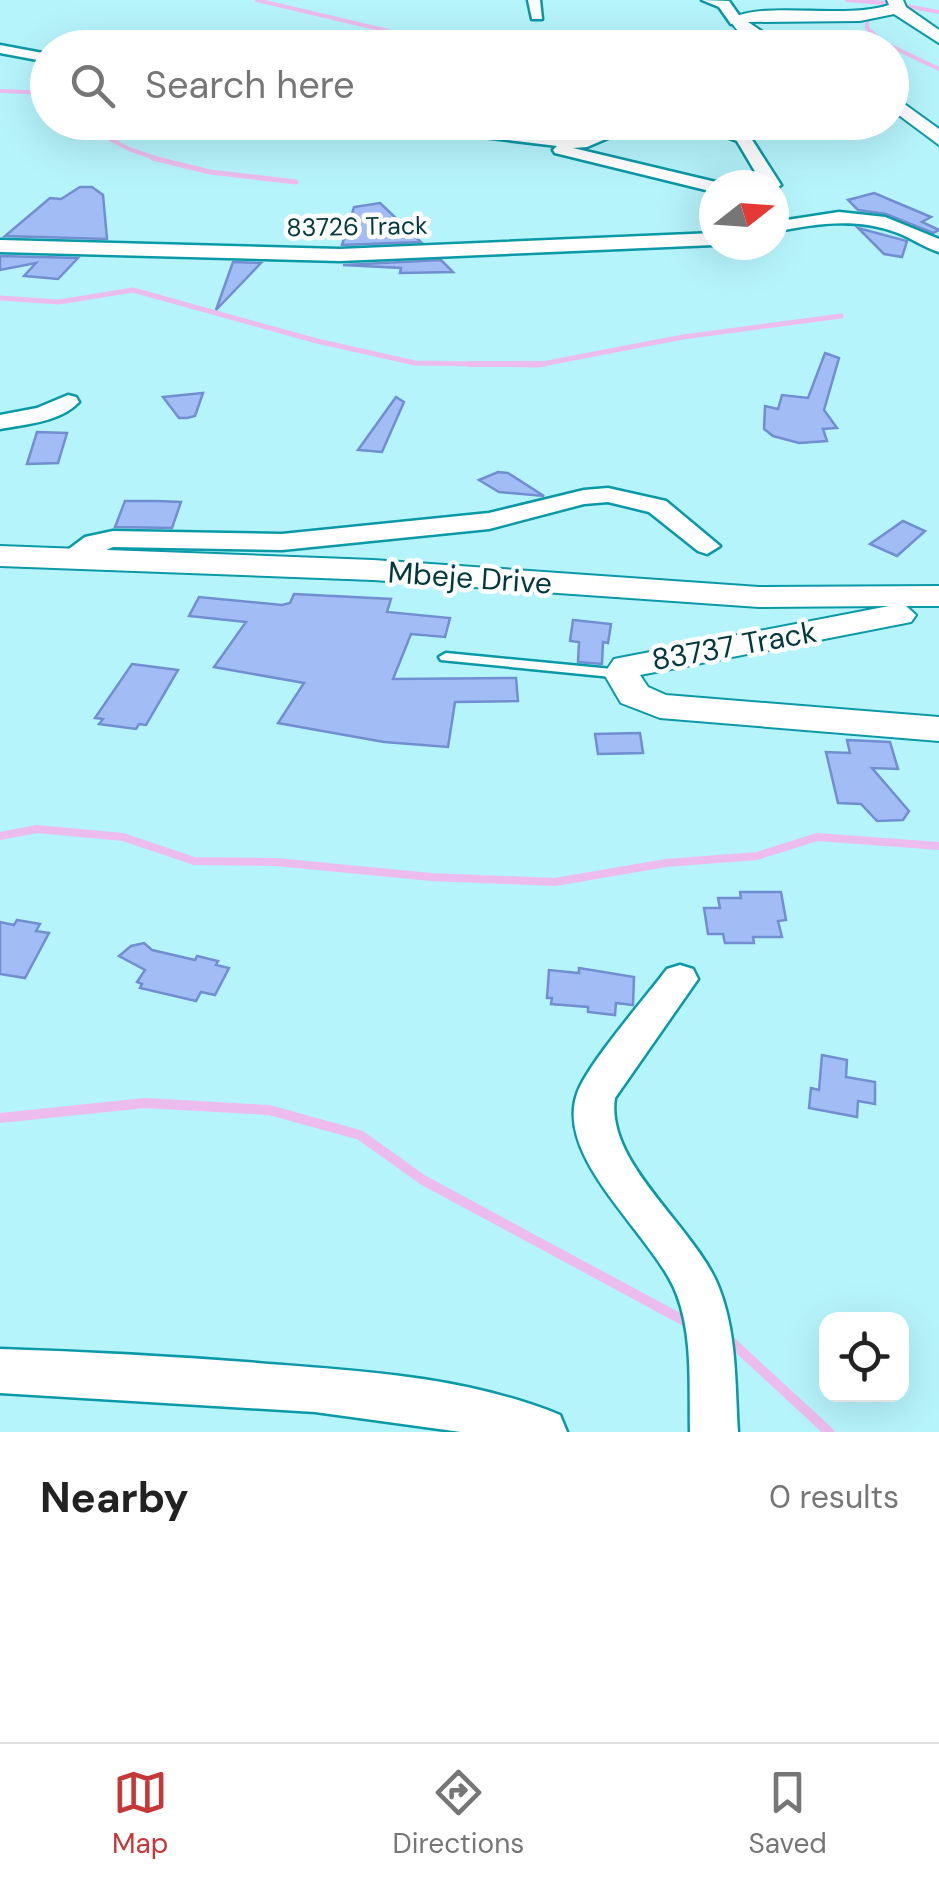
<!DOCTYPE html>
<style>
body{margin:0;font-family:"DM Sans",sans-serif;background:#f6f6f6;color:#222}
.controls{position:absolute;right:30px;bottom:30px;display:grid;overflow:hidden;border-radius:20px;box-shadow:0 10px 40px #0002}
.controls button{width:90px;height:90px;display:grid;place-items:center;padding:0;border:0;border-bottom:2px solid #e0e0e0;background:#fff;color:#222;font:50px sans-serif}
.compass{position:absolute;left:699px;top:170px;width:90px;height:90px;border-radius:50%;background:#fff;box-shadow:0 10px 40px #0002;rotate:73deg}
.list{margin:0;padding:0;list-style:none}
h2{display:flex;justify-content:space-between;align-items:center;height:130px;margin:0;padding:0 40px;font-size:42px}
h2 small{font-size:32px;font-weight:400;color:#767676}
.icon{flex:none;width:55px;height:55px;fill:none;stroke:currentColor;stroke-width:2;stroke-linecap:round;stroke-linejoin:round}
.map{position:relative;flex:none;width:939px;height:1432px;overflow:hidden}
.search{position:absolute;background:#fff;box-shadow:0 10px 40px #0002;left:30px;right:30px;top:30px;height:110px;display:flex;align-items:center;gap:25px;box-sizing:border-box;padding:0 35px;border-radius:55px;color:#767676;font-size:38px}
.sheet{height:310px;background:#fff}
nav{display:flex;justify-content:space-around;align-items:center;box-sizing:border-box;height:140px;border-top:2px solid #e0e0e0;background:#fff;font-size:28px;color:#767676}
nav a{display:grid;justify-items:center;gap:5px}
nav .on{color:#c63837}
.map>svg:first-child{display:block}
.lines{fill:none;stroke-linecap:round;stroke-linejoin:round}
.stream-far4{stroke:#edbcee;stroke-width:4}
.stream-far3{stroke:#edbcee;stroke-width:5}
.stream-far2{stroke:#edbcee;stroke-width:6}
.stream-far1{stroke:#edbcee;stroke-width:8}
.stream{stroke:#edbcee;stroke-width:10}
.building{fill:#a2bcf6;stroke:#718ed1;stroke-width:2.5}
.service-casing{stroke:#0a99a6;stroke-width:5}
.minor-casing{stroke:#0a99a6;stroke-width:5}
.tertiary-casing{stroke:#0a99a6;stroke-width:4}
.service{fill:#fff;fill-rule:evenodd}
.minor{fill:#fff;fill-rule:evenodd}
.tertiary{fill:#fff;fill-rule:evenodd}
.labels{text-anchor:middle;stroke-width:9;stroke-linejoin:round;paint-order:stroke}
.far-street-label{font-size:25px;fill:#02393e;stroke:#fff}
.street-label{font-size:30px;fill:#02393e;stroke:#fff}
</style>
<div class="map">
<svg width="939" height="1432" viewBox="0 0 939 1432">
<rect width="100%" height="100%" fill="#b6f4fc"/>
<g class="lines">
<!-- stream-far4 -->
<g class="stream-far4">
<polyline points="257,0 460,48"/>
<polyline points="847,0 885,3"/>
<polyline points="906,6 939,12"/>
<polyline points="867,18 867,28 882,42 939,69"/>
<polyline points="0,91 29,92 48,100"/>
<polyline points="77,122 129,149 161,160"/>
</g>
<!-- stream-far3 -->
<g class="stream-far3">
<polyline points="153,158 210,172 296,182"/>
<polyline points="0,298 59,302 133,290 317,341 415,363 537,365 683,337 841,316"/>
</g>
<!-- stream-far2 -->
<polyline class="stream-far2" points="470,364 543,364"/>
<!-- stream-far1 -->
<polyline class="stream-far1" points="0,836 37,829 123,837 194,861 276,862 431,877 555,882 666,863 757,856 817,837 939,846"/>
<!-- stream -->
<g class="stream">
<polyline points="0,1118 145,1103 269,1110 360,1135 423,1180 692,1325"/>
<polyline points="726,1337 829,1432"/>
</g>
</g>
<!-- building -->
<g class="building">
<polygon points="80,187 92,187 103,195 107,239 5,236 50,198 61,199"/>
<polygon points="874,193 931,217 922,222 939,230 933,233 886,214 858,210 848,200"/>
<polygon points="380,203 421,242 342,245 354,207"/>
<polygon points="858,228 907,241 902,257 884,254"/>
<polygon points="0,256 78,258 58,279 24,276 36,263 0,270"/>
<polygon points="441,260 453,272 400,273 401,268 343,265"/>
<polygon points="233,262 261,263 216,310"/>
<polygon points="825,353 839,358 824,410 837,428 823,429 827,441 799,443 773,436 764,429 765,406 778,409 782,395 808,398"/>
<polygon points="203,393 195,416 187,418 179,418 163,397"/>
<polygon points="396,397 404,402 382,452 358,450"/>
<polygon points="37,432 67,433 58,463 27,464"/>
<polygon points="498,472 508,473 544,496 499,492 479,480"/>
<polygon points="125,501 157,501 181,502 172,528 115,527"/>
<polygon points="903,521 925,531 897,556 870,544"/>
<polygon points="294,594 391,599 387,612 450,618 445,637 411,634 393,679 516,678 518,701 455,702 448,747 384,742 278,723 304,683 214,667 246,622 189,616 199,597 282,605 290,603"/>
<polygon points="573,620 611,624 608,643 603,642 602,664 578,662 579,642 570,641"/>
<polygon points="132,664 178,670 146,725 139,724 136,729 99,724 103,719 95,718"/>
<polygon points="640,733 643,753 598,754 595,734"/>
<polygon points="847,740 890,742 898,769 872,768 909,811 903,820 877,821 861,804 838,803 826,752 850,753"/>
<polygon points="740,892 781,892 786,920 778,921 782,937 753,937 754,943 725,943 723,934 708,934 704,908 720,908 718,898 741,898"/>
<polygon points="17,920 40,924 36,931 49,933 25,978 0,974 0,922 14,925"/>
<polygon points="144,943 152,950 195,960 197,956 218,961 216,965 229,968 215,995 201,992 196,1001 140,988 142,984 137,982 145,970 119,956 131,946"/>
<polygon points="579,968 634,977 633,1005 616,1003 615,1015 588,1012 588,1007 551,1004 552,998 547,998 549,970 579,973"/>
<polygon points="822,1055 847,1060 846,1077 875,1082 875,1104 858,1101 857,1117 809,1108 811,1088 819,1090"/>
</g>
<g class="lines">
<!-- service casing -->
<g class="service-casing">
<polygon id="service" points="446,653 622,670 629,674 622,678 441,660 439,657"/>
</g>
<!-- minor casing -->
<g class="minor-casing">
<g id="minor">
<polygon points="528,0 540,0 542,19 532,19"/>
<polygon points="702,0 729,1 743,21 731,24 719,7"/>
<polygon points="0,45 48,54 48,62 0,53"/>
<polygon points="391,122 442,122 579,139 612,125 717,122 749,135 781,185 774,190 774,185 763,185 737,141 714,132 615,135 587,147 573,148 720,183 714,185 714,192 555,153 553,150 557,146 399,127"/>
<path d="M839,212L885,217L939,239V252C923,247 910,237 895,232C855,217 814,224 774,232V222Z"/>
<polygon points="714,233 714,245 340,261 0,252 0,240 340,249"/>
<path d="M68,395L76,397L79,402C60,422 27,424 0,429V415L37,408Z"/>
<polygon points="608,488 666,501 720,546 707,554 698,551 649,512 608,502 584,504 489,529 282,550 113,547 70,566 57,558 85,537 113,531 282,534 489,513 584,490"/>
<path d="M680,965L693,969L698,979L615,1098C605,1164 696,1227 719,1288C737,1334 735,1384 738,1432H690C689,1387 693,1337 677,1295C656,1237 554,1160 577,1094C586,1066 646,997 667,969Z"/>
<path d="M0,1349C94,1352 188,1357 283,1365C376,1372 472,1379 560,1415L567,1432H461L315,1412L0,1393Z"/>
</g>
</g>
<!-- tertiary casing -->
<g class="tertiary-casing">
<g id="tertiary">
<path d="M887,0H903L906,7L939,30V43L894,14L860,21L748,22L787,48C765,48 740,41 730,19C765,0 843,20 889,5Z"/>
<polygon points="892,95 939,129 939,145 892,110"/>
<polygon points="0,546 373,560 759,587 939,586 939,606 906,606 916,615 911,622 640,675 648,687 666,695 939,717 939,741 660,718 621,703 604,674 614,659 889,606 759,607 373,580 0,566"/>
</g>
</g>
<!-- service -->
<use href="#service" class="service"/>
<!-- minor -->
<use href="#minor" class="minor"/>
<!-- tertiary -->
<use href="#tertiary" class="tertiary"/>
</g>
<g class="labels">
<!-- far-street labels -->
<g class="far-street-label">
<text transform="translate(357 226) rotate(-1)" y="9">83726 Track</text>
</g>
<!-- street labels -->
<g class="street-label">
<text transform="translate(470 578) rotate(4)" y="10">Mbeje Drive</text>
<text transform="translate(734 646) rotate(-10)" y="10">83737 Track</text>
</g>
</g>
</svg>
<div class="controls">
<button><svg class="icon" aria-label="locate" viewBox="0 0 24 24"><circle cx="12" cy="12" r="6"/><path d="M12 2v4M12 18v4M2 12h4M18 12h4"/></svg></button>
</div>
<svg class="compass" viewBox="-18 -18 36 36"><path d="M0-13l5 13h-10z" fill="#e53935"/><path d="M0 13l5-13h-10z" fill="#767676"/></svg>
<div class="search"><svg class="icon" aria-label="search" viewBox="0 0 24 24"><circle cx="10" cy="10" r="6"/><path d="M15 15l6 6"/></svg>Search here</div>
</div>
<section class="sheet">
<h2>Nearby<small>0 results</small></h2>
<ul class="list">
</ul>
</section>
<nav>
<a class="on"><svg class="icon" aria-label="map" viewBox="0 0 24 24"><path d="M3 6l6-2 6 2 6-2v14l-6 2-6-2-6 2zM9 4v14M15 6v14"/></svg>Map</a>
<a><svg class="icon" aria-label="directions" viewBox="0 0 24 24"><path d="M12 3l9 9-9 9-9-9zM9 14v-3h6M13 9l2 2-2 2"/></svg>Directions</a>
<a><svg class="icon" aria-label="saved" viewBox="0 0 24 24"><path d="M7 4h10v16l-5-4-5 4z"/></svg>Saved</a>
</nav>
